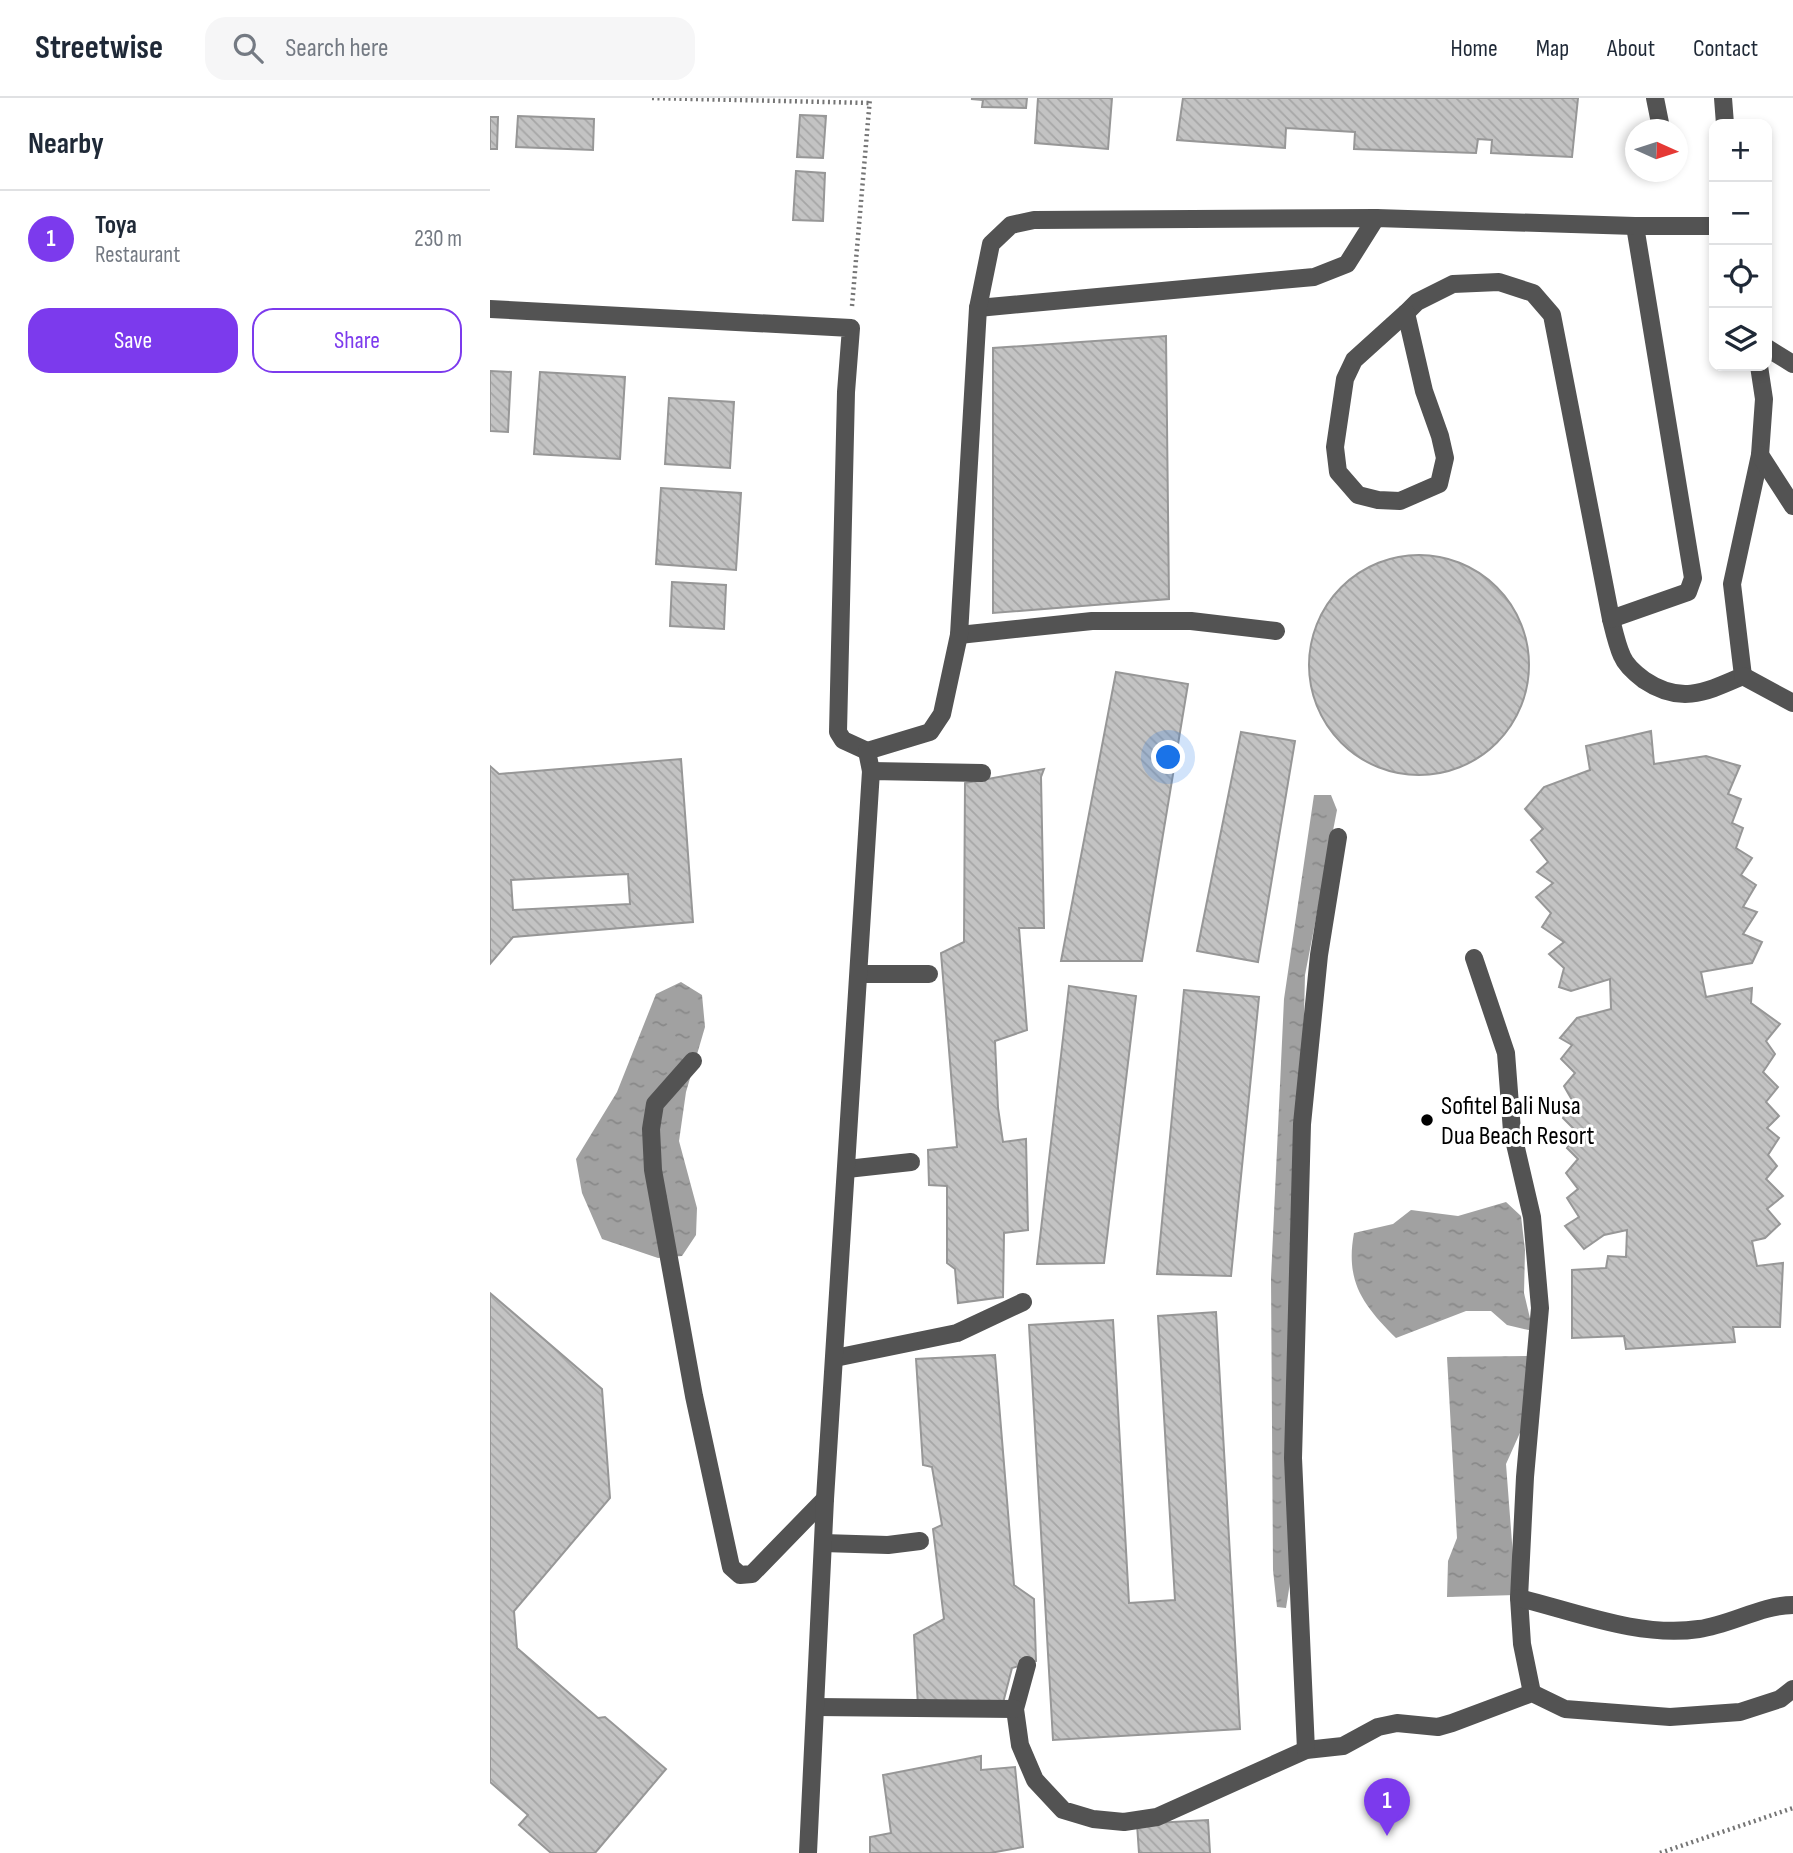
<!DOCTYPE html>
<meta charset="utf-8">
<style>
body{margin:0;font-family:"Sofia Sans Condensed",sans-serif;background:#f6f6f7;color:#1f2937}
.controls{position:absolute;right:21px;top:21px;display:grid;overflow:hidden;border-radius:14px;box-shadow:0 4px 10px #0003}
.controls button{width:63px;height:63px;display:grid;place-items:center;padding:0;border:0;border-bottom:2px solid #e0e1e3;background:#fff;color:#1f2937;font:35px sans-serif}
.compass{position:absolute;left:1135px;top:21px;width:63px;height:63px;border-radius:50%;background:#fff;box-shadow:0 4px 10px #0003;rotate:93deg}
.you{position:absolute;left:679px;top:660px;width:24px;height:24px;margin:-18px;border:5px solid #fff;border-radius:50%;background:#1a73e8;box-shadow:0 0 0 10px #1a73e833}
.badge{display:grid;place-items:center;width:46px;height:46px;border-radius:50%;background:#7c3aed;color:#fff;font-size:23px;font-weight:700}
.pin{position:absolute;translate:-50% -58px;filter:drop-shadow(0 2px 4px #0008)}
.pin::after{content:'';position:absolute;top:37px;width:24px;height:21px;background:inherit;clip-path:polygon(0 0,100% 0,50% 100%)}
.list{margin:0;padding:0;list-style:none}
h2{display:flex;justify-content:space-between;align-items:center;height:91px;margin:0;padding:0 28px;font-size:30px}
h2 small{font-size:23px;font-weight:400;color:#747a83}
.list li{display:grid;grid-template-columns:46px 1fr auto;gap:21px;align-items:center;box-sizing:border-box;height:98px;padding:0 28px;border-top:2px solid #e0e1e3}
.list b{display:block;font-size:26px;white-space:nowrap}
.list p{margin:0;font-size:23px;white-space:nowrap;color:#747a83}
.list em{font-size:23px;font-style:normal;color:#747a83}
.actions{display:flex;gap:14px;padding:21px 28px}
.actions a{flex:1;padding:16px 0;border:2px solid #7c3aed;border-radius:21px;text-align:center;font-size:24px;color:#7c3aed}
.actions .main{background:#7c3aed;color:#fff}
.icon{flex:none;width:38px;height:38px;fill:none;stroke:currentColor;stroke-width:2;stroke-linecap:round;stroke-linejoin:round}
.map{position:relative;flex:none;width:1303px;height:1755px;overflow:hidden}
header{display:flex;align-items:center;gap:42px;box-sizing:border-box;height:98px;padding:0 35px;background:#fff;border-bottom:2px solid #e0e1e3}
header strong{font-size:33px}
nav{display:flex;gap:38px;margin-inline-start:auto;font-size:24px}
.search{width:490px;height:63px;background:#f6f6f7;display:flex;align-items:center;gap:18px;box-sizing:border-box;padding:0 24px;border-radius:21px;color:#747a83;font-size:26px}
main{display:flex}
aside{flex:1;background:#fff}
.map>svg:first-child{display:block}
.water{fill:url(#water-ripples)}
.building{fill:url(#building-back-hatch);stroke:#979797;stroke-width:2;fill-rule:evenodd}
.lines{fill:none;stroke-linecap:round;stroke-linejoin:round}
.path{stroke:#757575;stroke-width:4.5;stroke-dasharray:2 3.5;stroke-linecap:butt}
.minor{stroke:#535353;stroke-width:18}
.poi-dot{fill:#000;stroke:#fff;stroke-width:2.5}
.labels{text-anchor:middle;stroke-width:6;stroke-linejoin:round;paint-order:stroke}
.poi-label{font-size:26px;fill:#000;stroke:#fff;text-anchor:start}
</style>
<header>
<strong>Streetwise</strong>
<div class="search"><svg class="icon" aria-label="search" viewBox="0 0 24 24"><circle cx="10" cy="10" r="6"/><path d="M15 15l6 6"/></svg>Search here</div>
<nav><a>Home</a><a>Map</a><a>About</a><a>Contact</a></nav>
</header>
<main>
<aside>
<h2>Nearby<small></small></h2>
<ul class="list">
<li><span class="badge">1</span><div><b>Toya</b><p>Restaurant</p></div><em>230 m</em></li>
</ul>
<div class="actions"><a class="main">Save</a><a>Share</a></div>
</aside>
<div class="map">
<svg width="1303" height="1755" viewBox="0 0 1303 1755">
<defs>
<pattern id="water-ripples" width="26" height="14" patternUnits="userSpaceOnUse" patternTransform="scale(1.75)"><rect width="26" height="14" fill="#a1a1a1"/><path d="M2 4q2-2 4 0t4 0M15 11q2-2 4 0t4 0" fill="none" stroke="#898989"/></pattern>
<pattern id="building-back-hatch" width="6" height="6" patternUnits="userSpaceOnUse" patternTransform="scale(1.75)"><rect width="6" height="6" fill="#c3c3c3"/><path d="M-1 5l2 2M0 0l6 6M5-1l2 2" fill="none" stroke="#a6a6a6"/></pattern>
</defs>
<rect width="100%" height="100%" fill="#fff"/>
<!-- water -->
<g class="water">
<polygon points="824,697 841,697 847,712 815,877 800,1485 796,1510 787,1509 783,1472 781,1180 794,901"/>
<polygon points="191,884 212,897 215,929 196,994 189,1043 207,1110 206,1137 192,1158 168,1160 112,1141 92,1095 86,1061 127,994 166,896"/>
<path d="M1016,1104L1031,1118L1035,1152L1034,1195L1043,1233L1017,1227L1001,1213H976L906,1240C873,1207 855,1184 864,1135L903,1126L921,1112L968,1118Z"/>
<polygon points="1038,1258 1033,1328 1016,1366 1026,1497 957,1499 958,1463 967,1440 957,1259"/>
</g>
<!-- building -->
<g class="building">
<polygon points="537,0 536,10 492,9 493,2 481,1"/>
<polygon points="548,0 622,0 618,51 545,45"/>
<polygon points="693,0 1088,0 1082,59 1001,55 1002,42 988,41 986,55 864,51 865,34 796,30 795,50 687,42"/>
<polygon points="310,17 336,18 333,60 307,59"/>
<polygon points="28,18 104,21 103,52 26,49"/>
<polygon points="0,19 8,19 7,51 0,51"/>
<polygon points="306,73 335,75 333,123 303,122"/>
<polygon points="676,238 679,501 503,515 503,250"/>
<polygon points="0,273 21,274 18,334 0,333"/>
<polygon points="50,274 135,279 130,361 44,356"/>
<polygon points="179,300 244,304 240,370 175,366"/>
<polygon points="171,390 251,395 246,472 166,466"/>
<circle cx="929" cy="567" r="110"/>
<polygon points="182,484 236,487 234,531 180,528"/>
<polygon points="626,574 698,586 652,863 571,863"/>
<polygon points="1161,633 1164,666 1216,658 1250,668 1238,696 1251,701 1242,725 1253,730 1246,750 1262,760 1251,777 1266,787 1253,809 1267,814 1253,836 1272,844 1262,865 1211,874 1216,899 1262,890 1261,905 1290,926 1276,943 1285,956 1273,974 1288,989 1276,1004 1289,1018 1277,1030 1289,1040 1278,1057 1287,1068 1276,1081 1293,1098 1277,1111 1290,1126 1275,1140 1262,1143 1267,1168 1293,1165 1290,1229 1243,1229 1245,1244 1136,1251 1134,1238 1082,1240 1082,1172 1116,1170 1118,1158 1136,1159 1137,1132 1114,1137 1094,1151 1075,1128 1089,1119 1077,1100 1088,1091 1076,1075 1088,1061 1077,1050 1087,1034 1073,1020 1082,1002 1074,988 1085,975 1071,961 1082,947 1070,940 1087,920 1121,911 1120,881 1081,893 1069,889 1074,870 1059,856 1074,844 1052,829 1061,815 1046,799 1063,785 1047,774 1058,764 1041,742 1053,731 1035,711 1054,689 1100,672 1096,648"/>
<polygon points="751,634 805,643 768,864 707,853"/>
<path d="M191,661L203,824L23,839L0,866V668L9,676ZM138,776L140,806L23,812L21,782Z"/>
<polygon points="554,671 551,679 554,830 529,830 537,932 505,943 508,1010 513,1044 536,1041 538,1132 514,1135 513,1199 468,1205 465,1171 457,1165 457,1088 439,1087 438,1052 467,1049 451,855 474,844 475,685"/>
<polygon points="579,888 646,898 614,1165 547,1166"/>
<polygon points="694,892 769,899 741,1178 667,1176"/>
<polygon points="0,1195 112,1291 120,1400 24,1513 27,1550 108,1620 115,1619 176,1671 105,1755 61,1755 29,1727 38,1717 0,1684"/>
<polygon points="726,1214 750,1631 563,1642 539,1227 623,1222 639,1505 685,1502 668,1218"/>
<polygon points="505,1257 524,1487 544,1501 546,1563 522,1570 513,1605 428,1608 424,1537 454,1521 443,1431 452,1427 442,1369 433,1367 426,1261"/>
<polygon points="491,1658 491,1672 525,1669 533,1749 500,1755 380,1755 380,1739 401,1735 393,1677"/>
<polygon points="718,1722 720,1755 649,1755 647,1726"/>
</g>
<g class="lines">
<!-- path -->
<g class="path">
<polyline points="162,0 380,5"/>
<polyline points="362,208 380,0"/>
<polyline points="1170,1755 1303,1710"/>
</g>
<!-- minor -->
<g class="minor">
<polyline points="1165,0 1170,25"/>
<polyline points="1233,0 1235,26"/>
<polyline points="488,210 824,179 857,166 886,120"/>
<polyline points="0,211 361,230 356,294 348,634 353,642 377,653"/>
<path d="M916,215L927,204L963,186L1009,184L1043,195L1062,217L1121,521C1124,533 1127,547 1132,558C1136,568 1146,576 1154,582C1191,607 1216,594 1253,578L1242,486L1270,357L1274,301L1269,268"/>
<polygon points="916,215 934,293 950,338 955,360 949,386 910,403 888,402 868,397 848,374 845,349 855,281 864,262"/>
<polyline points="1277,250 1303,266"/>
<polyline points="1270,357 1303,408"/>
<polyline points="1121,521 1198,494 1203,480 1145,128"/>
<polyline points="469,537 602,523 701,523 786,533"/>
<polyline points="1253,578 1303,605"/>
<polyline points="381,673 377,653 440,634 452,616 469,537 488,210 501,146 521,127 544,122 886,120 1145,128 1224,128"/>
<polyline points="984,860 1016,955 1022,1033 1042,1119 1050,1210 1035,1379 1029,1500 1032,1546 1042,1595"/>
<polyline points="369,876 439,876"/>
<polyline points="203,963 165,1006 161,1031 163,1072 204,1298 241,1469 250,1477 262,1476 335,1401"/>
<polyline points="357,1071 421,1064"/>
<polyline points="345,1260 467,1235 533,1204"/>
<polyline points="333,1445 398,1447 430,1443"/>
<path d="M1029,1500C1086,1514 1150,1540 1209,1531C1240,1527 1272,1507 1303,1507"/>
<polyline points="537,1567 525,1611 530,1647 545,1682 573,1712 603,1721 634,1724 667,1719 816,1652 853,1648 888,1629 907,1625 948,1629 962,1625 1042,1595 1075,1611 1180,1619 1250,1614 1290,1601 1303,1591"/>
<polyline points="326,1609 525,1611"/>
<polyline points="816,1652 803,1360 812,1026 829,857 848,739"/>
<polyline points="318,1755 335,1401 381,673 492,675"/>
</g>
</g>
<!-- markers -->
<circle class="poi-dot" cx="937" cy="1022" r="7"/>
<g class="labels">
<!-- poi labels -->
<g class="poi-label">
<text x="951" y="1016">Sofitel Bali Nusa<tspan x="951" dy="30">Dua Beach Resort</tspan></text>
</g>
</g>
</svg>
<div class="controls">
<button>+</button>
<button>−</button>
<button><svg class="icon" aria-label="locate" viewBox="0 0 24 24"><circle cx="12" cy="12" r="6"/><path d="M12 2v4M12 18v4M2 12h4M18 12h4"/></svg></button>
<button><svg class="icon" aria-label="layers" viewBox="0 0 24 24"><path d="M12 4l9 5-9 5-9-5zM3 14l9 5 9-5"/></svg></button>
</div>
<svg class="compass" viewBox="-18 -18 36 36"><path d="M0-13l5 13h-10z" fill="#e53935"/><path d="M0 13l5-13h-10z" fill="#747a83"/></svg>
<div class="you"></div>
<div class="pin badge" style="left:897px;top:1738px">1</div>
</div>
</main>
